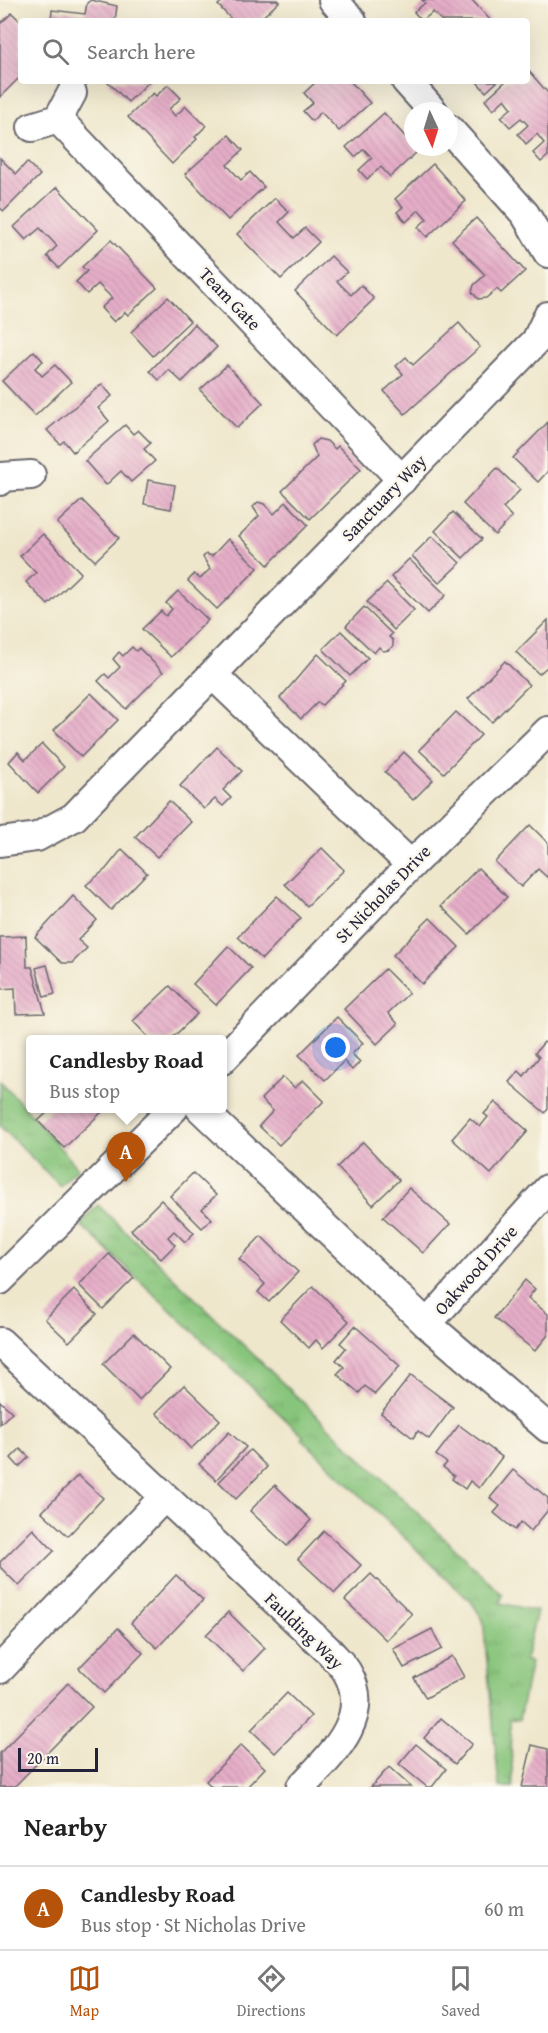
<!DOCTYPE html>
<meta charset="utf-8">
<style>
body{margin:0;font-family:"Gentium Book Plus",serif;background:#f2f2f2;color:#222}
.compass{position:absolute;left:404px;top:102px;width:54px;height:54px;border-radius:50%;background:#fff;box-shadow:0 6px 24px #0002;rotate:176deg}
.scale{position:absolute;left:18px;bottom:15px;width:80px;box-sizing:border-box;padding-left:6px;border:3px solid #22223b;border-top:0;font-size:16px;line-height:21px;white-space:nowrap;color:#22223b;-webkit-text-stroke:4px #fbf7ec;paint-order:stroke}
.you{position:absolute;left:336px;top:1048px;width:21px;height:21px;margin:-15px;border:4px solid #fff;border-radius:50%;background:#1a73e8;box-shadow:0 0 0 9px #1a73e833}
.badge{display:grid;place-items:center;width:39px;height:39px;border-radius:50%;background:#b45309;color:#fff;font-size:20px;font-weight:700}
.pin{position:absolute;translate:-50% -50px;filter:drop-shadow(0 2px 3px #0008)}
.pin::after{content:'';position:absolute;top:32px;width:21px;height:18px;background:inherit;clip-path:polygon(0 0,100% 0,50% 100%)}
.popup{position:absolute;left:26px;top:1035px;width:201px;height:78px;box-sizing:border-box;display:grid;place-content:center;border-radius:6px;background:#fff;filter:drop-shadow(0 2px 4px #0005);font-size:20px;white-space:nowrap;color:#767676}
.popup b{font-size:22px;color:#222}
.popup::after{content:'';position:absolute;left:50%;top:100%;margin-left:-12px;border:12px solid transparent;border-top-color:#fff}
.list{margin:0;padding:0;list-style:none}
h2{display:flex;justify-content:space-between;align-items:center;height:78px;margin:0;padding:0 24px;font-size:26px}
h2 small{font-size:20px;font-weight:400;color:#767676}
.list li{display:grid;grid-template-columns:39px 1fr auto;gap:18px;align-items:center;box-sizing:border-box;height:84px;padding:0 24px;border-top:2px solid #e0e0e0}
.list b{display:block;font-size:22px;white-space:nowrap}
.list p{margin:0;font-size:20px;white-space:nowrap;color:#767676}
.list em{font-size:20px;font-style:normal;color:#767676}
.icon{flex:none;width:33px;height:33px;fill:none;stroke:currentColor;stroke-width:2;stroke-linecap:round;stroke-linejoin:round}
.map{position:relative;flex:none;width:548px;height:1787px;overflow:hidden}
.search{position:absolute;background:#fff;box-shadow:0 6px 24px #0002;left:18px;right:18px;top:18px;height:66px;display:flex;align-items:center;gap:15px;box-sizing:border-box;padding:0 21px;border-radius:6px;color:#767676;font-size:22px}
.sheet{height:162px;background:#fff}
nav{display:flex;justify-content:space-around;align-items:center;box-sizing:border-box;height:84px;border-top:2px solid #e0e0e0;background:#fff;font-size:16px;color:#767676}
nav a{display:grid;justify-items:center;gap:3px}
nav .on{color:#b45309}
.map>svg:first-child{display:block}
.grass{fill:url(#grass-tufts);stroke:#55745b;stroke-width:1.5}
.building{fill:url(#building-back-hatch)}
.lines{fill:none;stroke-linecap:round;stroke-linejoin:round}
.minor-casing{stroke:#6a676e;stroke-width:32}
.minor{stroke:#fff;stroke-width:28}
.labels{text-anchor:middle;stroke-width:5;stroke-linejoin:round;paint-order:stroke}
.street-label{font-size:18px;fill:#22223b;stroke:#fbf7ec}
</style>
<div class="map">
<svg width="548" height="1787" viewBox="0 0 548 1787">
<defs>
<pattern id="grass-tufts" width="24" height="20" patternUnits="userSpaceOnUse" patternTransform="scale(1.5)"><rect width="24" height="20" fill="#88c57b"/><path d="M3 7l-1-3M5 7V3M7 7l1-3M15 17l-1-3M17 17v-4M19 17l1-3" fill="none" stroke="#75a96b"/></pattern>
<pattern id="building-back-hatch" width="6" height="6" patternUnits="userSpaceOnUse" patternTransform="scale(1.5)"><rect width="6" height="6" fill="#e6aec8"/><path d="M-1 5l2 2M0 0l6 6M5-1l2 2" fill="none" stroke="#c595ad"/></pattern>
</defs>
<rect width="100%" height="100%" fill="#fbf7ec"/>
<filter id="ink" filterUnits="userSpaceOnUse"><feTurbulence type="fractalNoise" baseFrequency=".0167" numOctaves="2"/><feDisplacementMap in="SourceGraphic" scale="12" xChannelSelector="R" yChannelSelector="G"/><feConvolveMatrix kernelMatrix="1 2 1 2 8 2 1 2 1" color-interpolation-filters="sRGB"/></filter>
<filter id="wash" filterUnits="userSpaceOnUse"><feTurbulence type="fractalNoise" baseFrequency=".008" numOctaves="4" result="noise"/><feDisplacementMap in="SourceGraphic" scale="24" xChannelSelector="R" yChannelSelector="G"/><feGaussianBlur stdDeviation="1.35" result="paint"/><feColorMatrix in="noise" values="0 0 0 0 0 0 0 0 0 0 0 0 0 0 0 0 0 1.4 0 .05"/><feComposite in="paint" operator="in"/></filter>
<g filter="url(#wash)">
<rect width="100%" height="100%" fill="#efe7cc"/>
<!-- grass -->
<g class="grass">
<polygon points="0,1080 78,1168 60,1186 0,1126"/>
<polygon points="98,1205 503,1595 500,1603 537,1611 525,1660 531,1662 519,1720 510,1719 513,1787 499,1787 483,1620 473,1604 302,1439 304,1437 80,1224"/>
</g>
<g id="blocks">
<!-- building -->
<g class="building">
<polygon points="91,0 117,6 115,21 51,21 52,10 85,14 87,3"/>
<polygon points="224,0 277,0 279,2 258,21 233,21 218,5"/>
<polygon points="422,0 472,0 491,21 442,21 433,12 422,21 414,12 425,3"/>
<polygon points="12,13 21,22 21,76 0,97 0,24"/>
<polygon points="527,69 548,93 548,156 541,162 533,153 544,143 537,134 526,144 518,134 528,125 521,118 510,127 501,117 512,108 505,99 493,110 485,100 506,81 527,81"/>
<polygon points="107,81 150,81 128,102"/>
<polygon points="317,81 350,81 370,103 339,131 321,112 312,121 303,111 313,103 304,93"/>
<polygon points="476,81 498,81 486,92"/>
<polygon points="168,85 181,98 169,109 175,116 186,106 206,126 195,137 197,139 172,164 128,117 153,93 156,96"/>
<polygon points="384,113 418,151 390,177 381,167 367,179 359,170 372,158 364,149 355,157 346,147"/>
<polygon points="229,135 243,150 227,165 241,180 250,172 264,187 228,220 185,174"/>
<polygon points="0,158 16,174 27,162 40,175 4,211 0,208"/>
<polygon points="433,164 466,201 427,237 418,227 427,219 419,210 406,222 397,212 403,207 395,199"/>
<polygon points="57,187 98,230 59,268 47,256 57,246 40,228 26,240 14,227"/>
<polygon points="275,198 289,212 279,222 294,238 305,228 319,242 281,279 237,234"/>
<polygon points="476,218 525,271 501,293 497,289 486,298 478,299 472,292 474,285 485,275 452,240"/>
<polygon points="111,240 157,288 128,315 125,312 114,322 101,308 112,298 98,284 87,294 76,282 87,271 82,267"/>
<polygon points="331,256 347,272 337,281 351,295 361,285 374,299 337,335 295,291"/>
<polygon points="168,297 190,321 153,356 131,332"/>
<polygon points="459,323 480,347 405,414 384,391 403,374 396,366 406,357 413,365"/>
<polygon points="194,324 217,347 182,382 169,370 159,380 150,371"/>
<polygon points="34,351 43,361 35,368 42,376 55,365 71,382 35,416 2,381"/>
<polygon points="227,365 263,403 237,428 200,390"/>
<polygon points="102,384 112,396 98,408 109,421 73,452 64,441 60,444 47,430"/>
<polygon points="548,422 548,471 538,482 513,458"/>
<polygon points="125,425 133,434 138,430 151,443 144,449 155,461 131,482 121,471 106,485 85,461"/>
<polygon points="318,439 327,441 335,449 338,446 361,469 310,519 282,491 317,457 312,445"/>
<polygon points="497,468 520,490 503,508 512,517 495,535 463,504"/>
<polygon points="148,480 175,485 171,509 144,504"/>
<polygon points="82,500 119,538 95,561 57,523"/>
<polygon points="258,502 264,504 274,514 286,502 308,525 268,565 239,536 259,516 253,507"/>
<polygon points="453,512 482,539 463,558 435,531"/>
<polygon points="43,534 81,573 48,605 26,582 36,573 20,556"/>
<polygon points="432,536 460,563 439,583 412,556"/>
<polygon points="228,539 258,568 217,609 188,581 194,574 200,579 210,569 203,557 206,554 212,556"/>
<polygon points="409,559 446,595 428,613 391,577"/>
<polygon points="387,583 414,610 394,630 367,602"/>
<polygon points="178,591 208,620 171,657 142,629 161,611 166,616 172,609 166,603"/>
<polygon points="364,607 392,634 389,637 393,640 393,646 389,650 383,651 379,647 374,653 346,626"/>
<polygon points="548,620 548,666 539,674 516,652"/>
<polygon points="341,631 368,658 350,676 323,649"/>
<polygon points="132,647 136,651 139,648 163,672 126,709 98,681 105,674 109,678 120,667 113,659 119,652 123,656"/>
<polygon points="318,654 346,681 322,705 318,702 301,719 280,698"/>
<polygon points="505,661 529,685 492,722 468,699"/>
<polygon points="91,693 118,720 81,757 54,730"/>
<polygon points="456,712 481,735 444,773 419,750"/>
<polygon points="42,744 64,767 38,793 9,762 18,752 25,760"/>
<polygon points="217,747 242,771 223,790 231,798 223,806 215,799 204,809 180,786"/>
<polygon points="404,752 433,780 413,800 385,772"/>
<polygon points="169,801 191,822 157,857 135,837"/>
<polygon points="530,825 548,843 548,878 538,869 521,887 495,862"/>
<polygon points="322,848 344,870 307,906 285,884"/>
<polygon points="122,849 147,873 111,910 86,885 106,869"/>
<polygon points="478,868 507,897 469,934 441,906"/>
<polygon points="73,896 97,920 78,940 87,948 72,963 62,963 35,937"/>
<polygon points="277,896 301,918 262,959 238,937"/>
<polygon points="430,918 459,947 422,984 393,955"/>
<polygon points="26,936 27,967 32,967 45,1013 16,1014 15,988 0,989 0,937"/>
<polygon points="228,946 251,968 216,1005 193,984"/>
<polygon points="47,965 55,994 44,997 36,968"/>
<polygon points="385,969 409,993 388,1013 398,1024 377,1044 344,1009"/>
<polygon points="170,986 197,1014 170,1040 151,1040 133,1021"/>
<polygon points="337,1017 363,1043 352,1054 360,1062 352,1070 344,1061 325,1080 299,1055"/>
<polygon points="544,1042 548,1045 548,1109 545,1113 509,1082 519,1071 524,1076 539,1057 535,1053"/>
<polygon points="283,1077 295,1088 303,1080 324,1101 279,1145 259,1126 273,1111 261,1099"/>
<polygon points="495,1102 528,1131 491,1174 452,1139 470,1118 480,1127 488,1117 484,1114"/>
<polygon points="52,1108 106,1108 64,1148 38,1121"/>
<polygon points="363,1142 399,1180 373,1205 337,1167"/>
<polygon points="193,1173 216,1195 202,1209 212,1219 202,1228 170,1196"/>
<polygon points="409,1188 450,1224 423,1253 383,1217"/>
<polygon points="161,1200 194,1233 185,1242 174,1231 168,1237 175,1245 161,1259 131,1230"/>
<polygon points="261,1236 298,1272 269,1302 258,1292 265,1284 239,1259"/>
<polygon points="109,1254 134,1278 103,1309 79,1285"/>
<polygon points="525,1280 535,1289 528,1298 548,1314 548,1335 535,1351 494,1318"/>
<polygon points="313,1286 349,1321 323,1348 316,1340 309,1348 280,1320"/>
<polygon points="74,1290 97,1314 69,1342 45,1319"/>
<polygon points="355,1326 400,1366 375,1394 365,1386 359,1393 337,1374 344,1367 336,1360 346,1348 340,1343"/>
<polygon points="134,1333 170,1369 139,1400 103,1364"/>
<polygon points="411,1375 453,1407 429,1439 418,1431 413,1438 381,1413"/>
<polygon points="184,1385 220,1420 191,1449 156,1413"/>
<polygon points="0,1401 12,1412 0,1424"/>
<polygon points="459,1425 502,1457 479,1488 470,1481 465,1489 452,1479 454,1476 443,1467 447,1463 436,1455"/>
<polygon points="229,1432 246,1447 216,1480 199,1464"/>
<polygon points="20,1449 29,1457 19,1467 11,1458"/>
<polygon points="250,1450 267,1467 236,1499 219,1482"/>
<polygon points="513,1470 548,1498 548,1510 531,1531 521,1522 515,1530 494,1513 500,1506 490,1498"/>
<polygon points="78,1475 103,1498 68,1536 42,1512"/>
<polygon points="275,1485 311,1520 287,1546 250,1511"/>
<polygon points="33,1529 54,1551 19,1586 0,1567 0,1562"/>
<polygon points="324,1531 361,1565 335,1593 298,1559"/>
<polygon points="371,1574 412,1614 386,1640 345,1600"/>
<polygon points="176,1575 203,1600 157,1648 131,1623"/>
<polygon points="228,1612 265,1648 243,1671 206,1635"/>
<polygon points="118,1628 143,1653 104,1693 79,1668"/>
<polygon points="432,1629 442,1649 404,1668 393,1649"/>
<polygon points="452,1656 464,1677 426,1698 414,1678"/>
<polygon points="68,1683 92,1707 14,1787 0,1787 0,1753"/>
<polygon points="287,1693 311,1716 275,1753 251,1730"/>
<polygon points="441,1718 472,1744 455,1764 424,1738"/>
<polygon points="416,1744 446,1769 432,1787 427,1787 399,1764"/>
<polygon points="241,1745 265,1768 247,1787 212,1787 206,1781"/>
<polygon points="532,1745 548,1749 548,1787 522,1787"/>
<polygon points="389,1767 411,1787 371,1787"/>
</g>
</g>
</g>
<g filter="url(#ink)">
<use href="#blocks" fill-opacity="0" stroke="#6a676e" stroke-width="1.5"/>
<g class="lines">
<!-- minor casing -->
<g class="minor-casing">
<g id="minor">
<polyline points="333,0 352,21"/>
<polyline points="406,81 433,111"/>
<polyline points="58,119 402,480"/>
<polyline points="32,127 58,119 72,93"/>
<polyline points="449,129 525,214 548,253"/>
<polyline points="0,481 1,477 31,475"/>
<polyline points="214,676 411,865"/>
<polyline points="0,842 37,837 74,817 536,341 548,316"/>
<polyline points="222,1060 411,865 548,731"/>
<polyline points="200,1108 427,1324 548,1428"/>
<polyline points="0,1280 174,1108"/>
<polyline points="427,1324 548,1189"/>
<path d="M0,1342L329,1651C335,1658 343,1665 347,1672C374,1718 329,1757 301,1787"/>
<polyline points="0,1669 163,1498"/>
</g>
</g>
<!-- minor -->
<use href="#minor" class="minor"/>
</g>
</g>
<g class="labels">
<!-- street labels -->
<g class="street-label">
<text transform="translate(230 299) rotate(46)" y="6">Team Gate</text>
<text transform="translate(384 498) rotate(-46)" y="6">Sanctuary Way</text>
<text transform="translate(383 894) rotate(-46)" y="6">St Nicholas Drive</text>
<text transform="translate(476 1270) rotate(-48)" y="6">Oakwood Drive</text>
<text transform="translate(304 1631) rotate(44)" y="6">Faulding Way</text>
</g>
</g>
</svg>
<svg class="compass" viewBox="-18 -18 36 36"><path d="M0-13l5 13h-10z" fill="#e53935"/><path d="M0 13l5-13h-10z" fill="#767676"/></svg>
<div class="scale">20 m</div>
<div class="you"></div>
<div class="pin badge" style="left:126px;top:1182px">A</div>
<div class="popup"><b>Candlesby Road</b>Bus stop</div>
<div class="search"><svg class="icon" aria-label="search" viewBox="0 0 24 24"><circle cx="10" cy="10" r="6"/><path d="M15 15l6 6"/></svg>Search here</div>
</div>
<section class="sheet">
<h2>Nearby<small></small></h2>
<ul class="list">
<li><span class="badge">A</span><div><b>Candlesby Road</b><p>Bus stop · St Nicholas Drive</p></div><em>60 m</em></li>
</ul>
</section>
<nav>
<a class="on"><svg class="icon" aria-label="map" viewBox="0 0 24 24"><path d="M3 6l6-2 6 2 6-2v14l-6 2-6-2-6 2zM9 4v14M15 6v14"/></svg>Map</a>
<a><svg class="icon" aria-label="directions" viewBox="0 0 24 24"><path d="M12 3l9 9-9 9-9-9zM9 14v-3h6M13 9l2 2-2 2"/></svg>Directions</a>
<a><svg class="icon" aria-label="saved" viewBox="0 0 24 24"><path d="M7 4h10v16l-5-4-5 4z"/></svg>Saved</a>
</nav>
